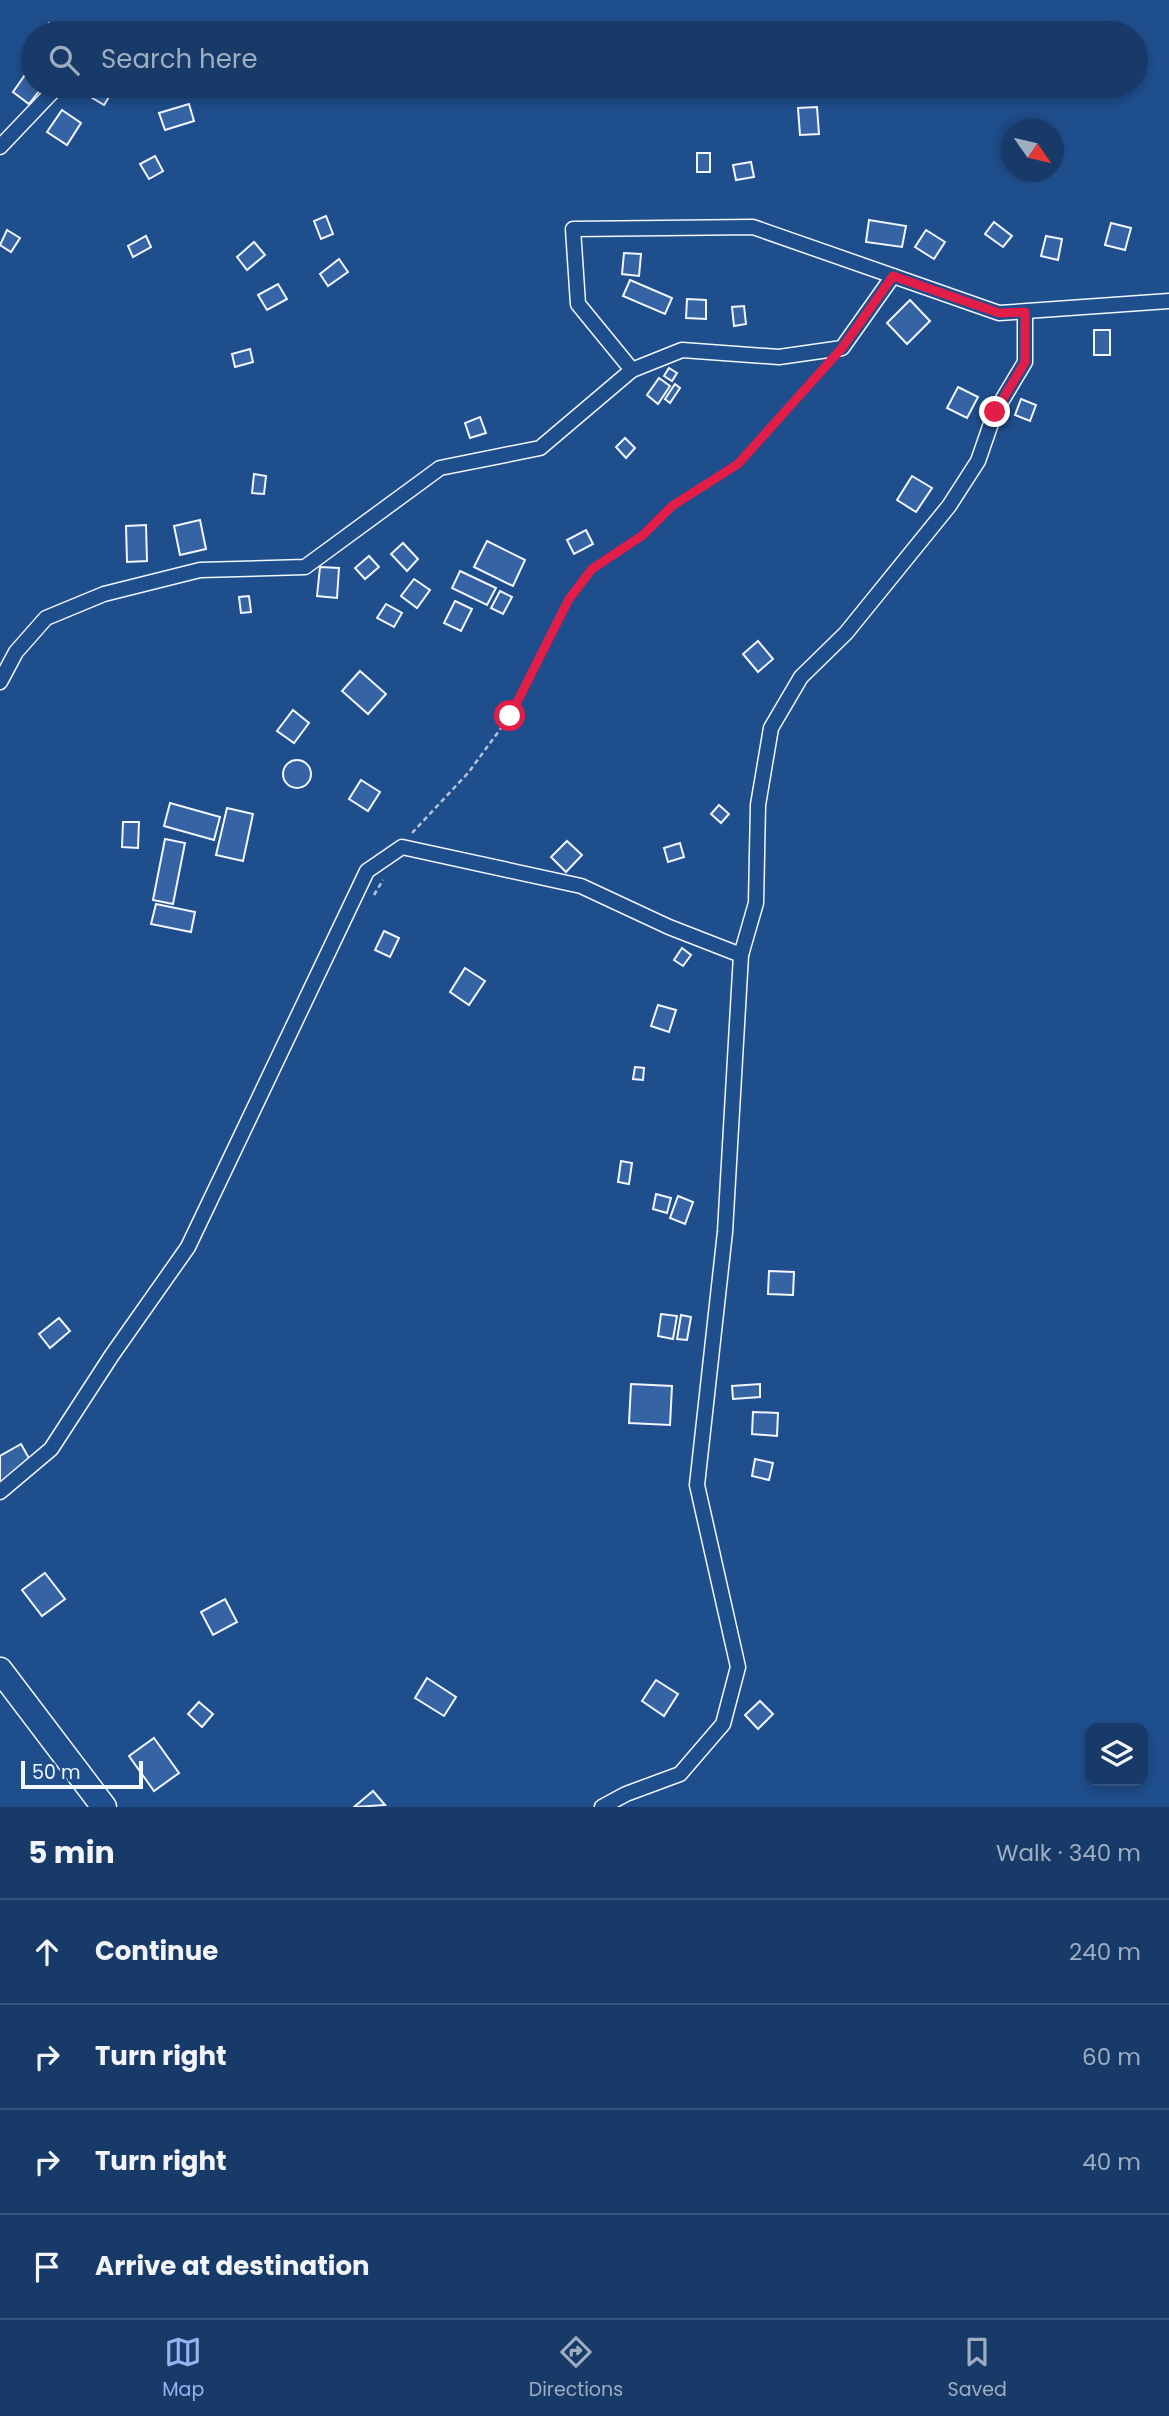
<!DOCTYPE html>
<meta charset="utf-8">
<style>
body{margin:0;font-family:Poppins,sans-serif;background:#20416f;color:#f1f3f6}
.controls{position:absolute;right:21px;bottom:21px;display:grid;overflow:hidden;border-radius:14px;box-shadow:0 4px 10px #0003}
.controls button{width:63px;height:63px;display:grid;place-items:center;padding:0;border:0;border-bottom:2px solid #36547d;background:#173a69;color:#f1f3f6;font:35px sans-serif}
.compass{position:absolute;left:1001px;top:119px;width:63px;height:63px;border-radius:50%;background:#173a69;box-shadow:0 4px 10px #0003;rotate:124deg}
.scale{position:absolute;left:21px;bottom:18px;width:122px;box-sizing:border-box;padding-left:7px;border:4px solid #f2f6ff;border-top:0;font-size:19px;line-height:24px;white-space:nowrap;color:#f2f6ff;-webkit-text-stroke:5px #1f4e8c;paint-order:stroke}
.stop{position:absolute;width:21px;height:21px;margin:-16px;border:5px solid #e11d48;border-radius:50%;background:#fff}
.stop.end{background:#e11d48;border-color:#fff;box-shadow:0 2px 7px #0008}
.list{margin:0;padding:0;list-style:none}
h2{display:flex;justify-content:space-between;align-items:center;height:91px;margin:0;padding:0 28px;font-size:30px}
h2 small{font-size:23px;font-weight:400;color:#9eadc0}
.list li{display:grid;grid-template-columns:46px 1fr auto;gap:21px;align-items:center;box-sizing:border-box;height:105px;padding:0 28px;border-top:2px solid #36547d}
.list b{display:block;font-size:26px;white-space:nowrap}
.list em{font-size:23px;font-style:normal;color:#9eadc0}
.icon{flex:none;width:38px;height:38px;fill:none;stroke:currentColor;stroke-width:2;stroke-linecap:round;stroke-linejoin:round}
.map{position:relative;flex:none;width:1169px;height:1807px;overflow:hidden}
.search{position:absolute;background:#173a69;box-shadow:0 4px 10px #0003;left:21px;right:21px;top:21px;height:77px;display:flex;align-items:center;gap:18px;box-sizing:border-box;padding:0 24px;border-radius:38px;color:#9eadc0;font-size:26px}
.sheet{height:511px;background:#173a69}
nav{display:flex;justify-content:space-around;align-items:center;box-sizing:border-box;height:98px;border-top:2px solid #36547d;background:#173a69;font-size:19px;color:#9eadc0}
nav a{display:grid;justify-items:center;gap:4px}
nav .on{color:#95b2f1}
.map>svg:first-child{display:block}
.building{fill:#3563a3;stroke:#f2f6ff;stroke-width:2}
.lines{fill:none;stroke-linecap:round;stroke-linejoin:round}
.minor-casing{stroke:#f2f6ff;stroke-width:17}
.trunk-casing{stroke:#f2f6ff;stroke-width:27}
.path{stroke:#b3c4dc;stroke-width:2.5;stroke-dasharray:5 3.5;stroke-linecap:butt}
.minor{stroke:#1f4e8c;stroke-width:14}
.trunk{stroke:#1f4e8c;stroke-width:24}
.route{stroke:#e11d48;stroke-width:9}
</style>
<div class="map">
<svg width="1169" height="1807" viewBox="0 0 1169 1807">
<rect width="100%" height="100%" fill="#1f4e8c"/>
<!-- building -->
<g class="building">
<polygon points="49,23 63,33 41,33"/>
<polygon points="27,72 33,77 33,86 43,86 29,104 13,92"/>
<polygon points="95,86 116,86 104,105 89,96"/>
<polygon points="189,104 194,121 165,130 159,113"/>
<polygon points="817,107 819,134 800,135 798,108"/>
<polygon points="62,110 81,123 67,145 47,132"/>
<rect x="697" y="153" width="13" height="19"/>
<polygon points="155,156 163,171 149,179 140,164"/>
<polygon points="751,162 754,177 736,180 733,165"/>
<polygon points="326,216 333,234 321,239 314,221"/>
<polygon points="869,220 906,226 902,247 866,242"/>
<polygon points="994,222 1012,236 1003,247 985,234"/>
<polygon points="1111,223 1131,228 1125,250 1105,245"/>
<polygon points="7,230 20,238 11,252 0,245"/>
<polygon points="926,230 945,242 934,259 915,247"/>
<polygon points="146,236 151,247 133,257 128,246"/>
<polygon points="1046,236 1062,239 1058,260 1041,256"/>
<polygon points="254,242 265,255 247,270 237,257"/>
<polygon points="624,253 641,254 639,276 622,274"/>
<polygon points="339,259 348,272 328,286 320,274"/>
<polygon points="630,280 672,298 665,314 623,296"/>
<polygon points="278,284 287,299 267,310 258,295"/>
<polygon points="687,299 706,300 706,319 686,318"/>
<polygon points="910,300 930,321 907,344 887,323"/>
<polygon points="744,306 746,324 734,326 732,307"/>
<rect x="1094" y="330" width="16" height="25"/>
<polygon points="250,349 253,362 235,367 232,354"/>
<polygon points="669,368 677,373 672,381 664,376"/>
<polygon points="659,378 670,386 658,404 647,395"/>
<polygon points="675,384 680,388 670,403 665,399"/>
<polygon points="958,387 978,397 967,418 947,408"/>
<polygon points="1021,399 1036,405 1030,421 1015,415"/>
<polygon points="480,417 486,433 470,438 465,423"/>
<polygon points="625,438 635,448 626,458 616,447"/>
<polygon points="254,474 266,476 264,494 252,493"/>
<polygon points="912,476 932,488 916,512 897,500"/>
<polygon points="200,520 206,549 180,555 174,526"/>
<polygon points="146,525 147,561 127,562 126,526"/>
<polygon points="586,530 593,544 574,554 567,540"/>
<polygon points="487,541 525,560 513,586 474,567"/>
<polygon points="403,543 418,559 407,571 391,554"/>
<polygon points="369,556 379,567 365,579 355,568"/>
<polygon points="320,567 339,568 337,598 317,596"/>
<polygon points="460,571 496,588 487,605 452,588"/>
<polygon points="414,579 430,590 417,608 401,596"/>
<polygon points="500,591 512,597 503,614 491,608"/>
<polygon points="249,596 251,612 241,613 239,597"/>
<polygon points="455,601 472,609 461,631 444,623"/>
<polygon points="386,604 402,613 394,627 377,618"/>
<polygon points="758,641 773,659 758,672 743,654"/>
<polygon points="360,671 386,694 368,714 342,691"/>
<polygon points="293,710 309,723 294,743 277,731"/>
<circle cx="297" cy="774" r="14"/>
<polygon points="361,780 380,792 368,811 349,799"/>
<polygon points="170,803 220,817 214,840 164,826"/>
<polygon points="719,805 729,814 721,823 711,814"/>
<polygon points="227,808 253,814 243,861 216,855"/>
<polygon points="123,822 139,822 138,848 122,847"/>
<polygon points="165,839 185,843 173,904 153,900"/>
<polygon points="567,841 582,855 566,872 551,857"/>
<polygon points="680,843 684,857 668,862 664,848"/>
<polygon points="156,904 195,912 191,932 151,924"/>
<polygon points="384,931 399,938 390,957 375,950"/>
<polygon points="682,948 691,955 683,966 674,960"/>
<polygon points="465,968 485,981 469,1005 450,992"/>
<polygon points="658,1005 676,1010 669,1032 651,1026"/>
<polygon points="635,1067 644,1068 643,1080 633,1079"/>
<polygon points="621,1161 632,1163 629,1184 618,1182"/>
<polygon points="656,1194 671,1198 667,1213 653,1209"/>
<polygon points="678,1196 693,1202 685,1224 670,1218"/>
<polygon points="769,1271 794,1272 793,1295 768,1294"/>
<polygon points="661,1314 677,1316 673,1339 658,1336"/>
<polygon points="681,1315 691,1317 687,1340 677,1339"/>
<polygon points="59,1318 70,1331 50,1348 39,1334"/>
<polygon points="631,1384 672,1386 670,1425 629,1423"/>
<polygon points="760,1384 760,1397 733,1399 732,1386"/>
<polygon points="753,1412 778,1413 777,1436 752,1434"/>
<polygon points="21,1444 34,1467 0,1486 0,1456"/>
<polygon points="755,1459 773,1463 769,1480 752,1476"/>
<polygon points="45,1573 65,1599 42,1616 22,1590"/>
<polygon points="225,1599 237,1622 213,1635 201,1612"/>
<polygon points="427,1678 456,1697 444,1716 415,1698"/>
<polygon points="656,1680 678,1694 664,1716 642,1701"/>
<polygon points="760,1701 773,1714 758,1729 745,1715"/>
<polygon points="199,1702 213,1714 202,1727 188,1714"/>
<polygon points="154,1738 179,1773 154,1791 129,1756"/>
<polygon points="373,1791 385,1805 354,1807"/>
</g>
<g class="lines">
<!-- minor casing -->
<g class="minor-casing">
<g id="minor">
<polyline points="0,147 58,86"/>
<polyline points="632,370 578,304 573,229 753,227 999,313 1169,301"/>
<polyline points="0,682 16,652 46,618 104,594 200,570 305,567 440,468 540,448 632,370 682,350 779,357 842,348 893,276"/>
<polyline points="0,1492 51,1449 112,1355 188,1247 367,871 402,847 581,886 669,927 741,955"/>
<polyline points="602,1807 626,1794 680,1774 723,1724 738,1667 697,1485 725,1232 741,955 756,903 758,805 771,728 801,677 846,633 949,506 978,461 995,412 1025,362 1025,312"/>
</g>
</g>
<!-- trunk casing -->
<g class="trunk-casing">
<polyline id="trunk" points="0,1670 104,1807"/>
</g>
<!-- path -->
<g class="path">
<polyline points="412,833 468,773 510,716 570,599 592,569 643,535 672,506 738,464 826,366"/>
<polyline points="374,895 383,880"/>
</g>
<!-- minor -->
<use href="#minor" class="minor"/>
<!-- trunk -->
<use href="#trunk" class="trunk"/>
</g>
<g class="lines">
<!-- route -->
<polyline class="route" points="510,716 569,599 592,569 643,535 672,506 738,464 842,348 893,276 999,313 1025,312 1025,362 995,412"/>
</g>
</svg>
<div class="controls">
<button><svg class="icon" aria-label="layers" viewBox="0 0 24 24"><path d="M12 4l9 5-9 5-9-5zM3 14l9 5 9-5"/></svg></button>
</div>
<svg class="compass" viewBox="-18 -18 36 36"><path d="M0-13l5 13h-10z" fill="#e53935"/><path d="M0 13l5-13h-10z" fill="#9eadc0"/></svg>
<div class="scale">50 m</div>
<div class="stop" style="left:510px;top:716px"></div>
<div class="stop end" style="left:995px;top:412px"></div>
<div class="search"><svg class="icon" aria-label="search" viewBox="0 0 24 24"><circle cx="10" cy="10" r="6"/><path d="M15 15l6 6"/></svg>Search here</div>
</div>
<section class="sheet">
<h2>5 min<small>Walk · 340 m</small></h2>
<ul class="list">
<li><svg class="icon" aria-label="ahead" viewBox="0 0 24 24"><path d="M12 20V5M6 11l6-6 6 6"/></svg><div><b>Continue</b></div><em>240 m</em></li>
<li><svg class="icon" aria-label="right" viewBox="0 0 24 24"><path d="M7 20v-9h11M14 6l5 5-5 5"/></svg><div><b>Turn right</b></div><em>60 m</em></li>
<li><svg class="icon" aria-label="right" viewBox="0 0 24 24"><path d="M7 20v-9h11M14 6l5 5-5 5"/></svg><div><b>Turn right</b></div><em>40 m</em></li>
<li><svg class="icon" aria-label="arrive" viewBox="0 0 24 24"><path d="M6 21V4h12l-3 4 3 4H6"/></svg><div><b>Arrive at destination</b></div></li>
</ul>
</section>
<nav>
<a class="on"><svg class="icon" aria-label="map" viewBox="0 0 24 24"><path d="M3 6l6-2 6 2 6-2v14l-6 2-6-2-6 2zM9 4v14M15 6v14"/></svg>Map</a>
<a><svg class="icon" aria-label="directions" viewBox="0 0 24 24"><path d="M12 3l9 9-9 9-9-9zM9 14v-3h6M13 9l2 2-2 2"/></svg>Directions</a>
<a><svg class="icon" aria-label="saved" viewBox="0 0 24 24"><path d="M7 4h10v16l-5-4-5 4z"/></svg>Saved</a>
</nav>
